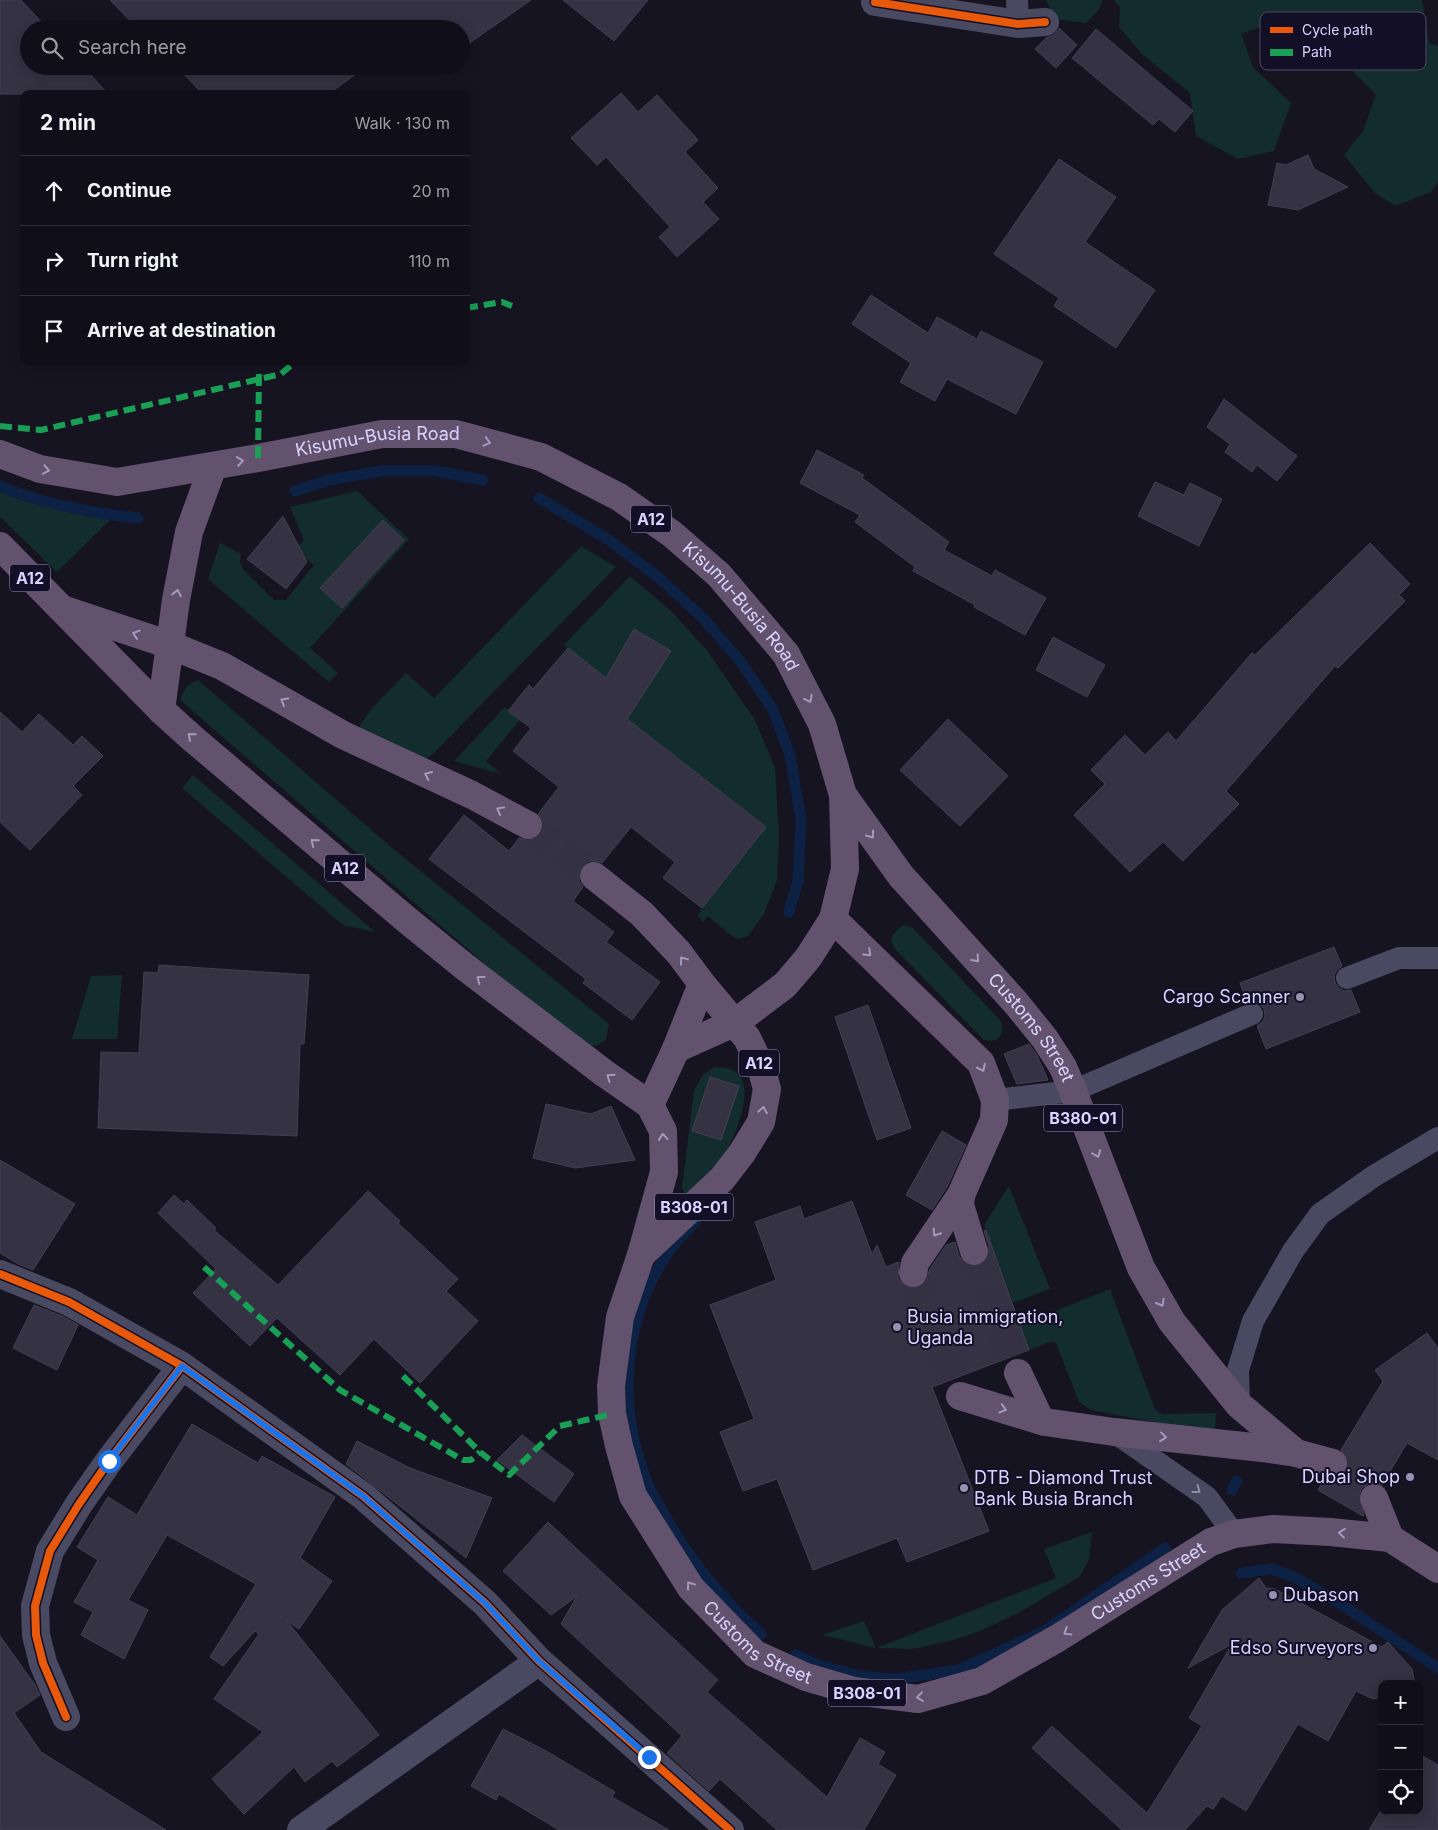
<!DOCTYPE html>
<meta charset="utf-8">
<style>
body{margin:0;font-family:Inter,sans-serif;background:#1e1d26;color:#f1f3f6}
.controls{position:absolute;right:15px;bottom:15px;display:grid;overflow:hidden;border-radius:10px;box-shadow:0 2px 12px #0003}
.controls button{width:45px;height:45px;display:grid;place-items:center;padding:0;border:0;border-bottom:1px solid #302f38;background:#100f19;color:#f1f3f6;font:25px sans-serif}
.stop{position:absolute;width:15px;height:15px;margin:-11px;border:4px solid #1a73e8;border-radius:50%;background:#fff}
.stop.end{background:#1a73e8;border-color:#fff;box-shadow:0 1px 5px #0008}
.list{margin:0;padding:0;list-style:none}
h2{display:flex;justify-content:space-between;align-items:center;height:65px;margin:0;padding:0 20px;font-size:21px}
h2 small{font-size:16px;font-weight:400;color:#9c9ca2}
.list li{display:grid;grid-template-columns:32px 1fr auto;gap:15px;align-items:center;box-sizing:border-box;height:70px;padding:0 20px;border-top:1px solid #302f38}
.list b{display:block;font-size:19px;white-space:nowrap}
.list em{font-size:16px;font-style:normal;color:#9c9ca2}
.icon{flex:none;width:28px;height:28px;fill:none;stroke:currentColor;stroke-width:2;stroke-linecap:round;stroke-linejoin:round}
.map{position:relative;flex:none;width:1438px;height:1830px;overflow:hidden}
.search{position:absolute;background:#100f19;box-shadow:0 2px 12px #0003;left:20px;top:20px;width:450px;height:55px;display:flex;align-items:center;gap:12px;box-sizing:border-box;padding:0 18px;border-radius:28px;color:#9c9ca2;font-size:19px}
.panel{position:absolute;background:#100f19;box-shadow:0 2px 12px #0003;left:20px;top:90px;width:450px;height:275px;border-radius:10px}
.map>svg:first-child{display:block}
.green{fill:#132c2d}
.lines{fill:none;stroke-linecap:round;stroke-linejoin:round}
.stream{stroke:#0d2144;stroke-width:11}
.building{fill:#343243;stroke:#433f54}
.trunk-tunnel{stroke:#333142;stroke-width:28;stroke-dasharray:28 14;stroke-linecap:butt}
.service{stroke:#4a4962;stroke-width:22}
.minor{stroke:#4a4962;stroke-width:28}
.trunk{stroke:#62526e;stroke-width:28}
.quiet{stroke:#1a9f57;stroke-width:6;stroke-dasharray:12 6;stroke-linecap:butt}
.cycleway-casing{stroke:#130f26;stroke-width:11}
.cycleway{stroke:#e8590c;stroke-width:8}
.oneway{stroke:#a39abe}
.oneway2{stroke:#928eb0}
.route{stroke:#1a73e8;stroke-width:6}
.poi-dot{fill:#9591b1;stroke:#130f26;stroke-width:2}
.labels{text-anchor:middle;stroke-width:4;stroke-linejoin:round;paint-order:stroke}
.shield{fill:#130f26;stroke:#9e99be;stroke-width:1}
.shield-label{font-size:16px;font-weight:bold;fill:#d9d4ff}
.street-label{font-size:18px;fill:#d9d4ff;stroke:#130f26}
.poi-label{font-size:18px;fill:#d9d4ff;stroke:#130f26;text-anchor:end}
.key{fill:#130f26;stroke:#4e4a67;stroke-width:1}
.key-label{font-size:14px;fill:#d9d4ff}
</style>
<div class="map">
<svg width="1438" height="1830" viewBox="0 0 1438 1830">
<rect width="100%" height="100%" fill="#161421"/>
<!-- green -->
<g class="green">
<polygon points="1046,0 1103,0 1098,11 1086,23 1055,19"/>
<polygon points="1114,0 1422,0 1429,43 1438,46 1438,182 1431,192 1395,206 1375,193 1344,155 1363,131 1376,95 1339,57 1287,17 1241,34 1253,67 1291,103 1274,151 1238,159 1196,136 1190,93 1142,54 1119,27 1120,7"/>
<polygon points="0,491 21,500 111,519 57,572 0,517"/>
<polygon points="357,491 409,539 310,648 338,673 329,682 208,579 220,543 241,554 240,562 243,569 274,600 286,600 314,565 295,550 304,540 290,507"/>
<polygon points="581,546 616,567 435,752 426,759 361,731 360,725 373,707 406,673 434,698"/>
<polygon points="630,576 671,611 706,649 755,720 775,768 779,837 777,880 764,914 748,936 738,939 728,933 708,916 703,922 698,916 702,908 766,827 598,697 586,662 564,645"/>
<path d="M198,680L391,847L609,1024L606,1040L596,1046L584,1045L500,977L180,700C184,689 187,684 198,680Z"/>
<polygon points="505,707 520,720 486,761 501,774 454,761"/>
<polygon points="193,775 375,932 343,925 182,788"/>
<path d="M905,925L913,928L1000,1020C1006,1033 999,1044 984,1040L895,949L891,940C894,932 897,928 905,925Z"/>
<polygon points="122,975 117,1039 72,1039 91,976"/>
<path d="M714,1067C721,1068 729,1067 736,1072C760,1091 727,1155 713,1174C707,1182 698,1189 691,1196L685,1193L682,1188L694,1090L703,1075Z"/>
<polygon points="1009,1186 1050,1289 1013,1303 984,1225"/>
<polygon points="1110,1289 1155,1409 1160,1413 1164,1414 1216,1413 1215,1434 1091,1410 1079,1402 1056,1343 1050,1342 1029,1350 1020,1325"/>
<polygon points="1092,1532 1089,1560 1079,1577 1020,1612 980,1631 953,1640 913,1649 876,1648 822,1635 864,1621 876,1648 1056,1578 1044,1549"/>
</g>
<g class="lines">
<!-- stream -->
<g class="stream">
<path d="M0,486C40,503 94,513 138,518"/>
<polyline points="295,491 329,480 382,471 436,471 483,480"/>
<polyline points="539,498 609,540 658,577 703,618 741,662 773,710 790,755 801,819 798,881 789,912"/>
<path d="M696,1221C688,1229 680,1237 673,1246C621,1316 616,1408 649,1487C653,1497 659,1505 664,1514C689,1560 722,1599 761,1634"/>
<polyline points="1232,1490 1237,1481"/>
<polyline points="1241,1573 1272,1569 1296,1578 1336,1601 1438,1668"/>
<polyline points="796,1655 818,1665 860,1676 896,1679 958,1670 1043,1632 1165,1548"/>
</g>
</g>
<!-- building -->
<g class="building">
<polygon points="0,0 21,0 48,29 29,29 29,66 83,66 108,94 0,94"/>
<polygon points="110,0 531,0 461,49 461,29 138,29"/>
<polygon points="563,0 648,0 614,41"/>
<polygon points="1059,28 1077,45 1056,68 1035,49 1046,38 1054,35"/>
<polygon points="1096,29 1193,111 1175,132 1159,119 1153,125 1072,58"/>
<polygon points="176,66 367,66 328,94 203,94"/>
<polygon points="621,93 638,112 657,95 698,140 685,152 718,188 703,202 719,219 677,257 659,237 670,227 606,157 597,165 571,138"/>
<polygon points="1308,155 1314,169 1348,187 1298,210 1268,205 1277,163 1286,165"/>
<polygon points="1059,159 1116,197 1085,242 1155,290 1116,348 1054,306 1059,298 994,254"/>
<polygon points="871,295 928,333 937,317 977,339 981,331 1043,362 1016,414 947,379 935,401 900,382 911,363 852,324"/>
<polygon points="1224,399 1297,456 1277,481 1257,465 1252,472 1225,452 1230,444 1207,427"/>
<polygon points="817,450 864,475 862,478 949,542 944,550 992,576 995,570 1046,598 1025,635 974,607 975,605 913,571 915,567 855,522 860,515 800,483"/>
<polygon points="1155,482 1184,495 1190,483 1222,499 1199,546 1138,516"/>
<polygon points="283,516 307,562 286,589 247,559"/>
<polygon points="383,520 404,540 342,608 320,588"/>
<polygon points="1370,543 1410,584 1399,595 1405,601 1338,668 1335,666 1226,791 1239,804 1183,861 1163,842 1130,872 1074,815 1105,784 1091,770 1125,735 1145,755 1168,732 1176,741 1252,653 1255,655"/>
<polygon points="634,629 671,651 627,719 766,827 702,908 663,878 675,862 631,827 602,863 596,861 589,861 582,867 579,874 579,881 583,887 573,901 614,932 606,942 660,982 632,1020 583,983 586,979 429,859 464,815 509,851 519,838 529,841 536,838 541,833 544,824 541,817 538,814 559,787 513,751 531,728 508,711 529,685 533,689 568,648 606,678"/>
<polygon points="1053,637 1105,665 1087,697 1036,670"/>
<polygon points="0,712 22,732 39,714 73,745 82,736 103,756 73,786 82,795 30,850 0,822"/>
<polygon points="948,719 1008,776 960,826 900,770"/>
<polygon points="1334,947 1342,966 1337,970 1334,975 1335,983 1339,988 1344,991 1351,990 1360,1012 1266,1049 1257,1026 1263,1021 1265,1016 1264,1009 1259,1003 1253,1001 1247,1002 1240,983"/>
<polygon points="159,965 309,975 304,1044 300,1044 297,1136 98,1128 101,1052 139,1053 144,972 158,973"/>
<polygon points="868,1005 911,1128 877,1140 835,1017"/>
<polygon points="1029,1044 1037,1055 1048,1080 1017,1084 1004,1054"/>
<polygon points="710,1077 739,1086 721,1140 692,1131"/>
<polygon points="546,1104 591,1114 611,1106 635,1160 575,1168 533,1158"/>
<polygon points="942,1131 966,1145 947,1187 932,1210 906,1195"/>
<polygon points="0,1160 75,1204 33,1270 18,1264 0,1253"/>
<polygon points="368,1191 400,1221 398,1223 458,1279 446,1291 478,1321 420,1383 374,1339 340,1375 277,1318 250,1346 193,1293 216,1269 158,1213 174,1195 184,1204 187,1200 216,1228 214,1230 278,1285"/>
<polygon points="852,1201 872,1254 877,1245 886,1267 899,1262 898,1278 903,1285 909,1288 918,1288 924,1284 930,1269 946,1245 955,1242 959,1256 964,1263 970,1266 978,1266 985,1262 989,1254 989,1246 984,1231 986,1230 1029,1350 932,1387 989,1531 907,1562 897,1538 813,1570 777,1479 743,1491 720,1432 754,1419 710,1305 776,1280 755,1222 800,1206 804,1219"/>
<polygon points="34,1305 62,1316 78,1325 57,1370 13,1348"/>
<polygon points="1427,1333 1438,1348 1438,1460 1407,1443 1382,1485 1376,1483 1369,1483 1361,1489 1359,1496 1364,1514 1363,1516 1318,1490 1325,1477 1337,1478 1344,1474 1348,1468 1348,1459 1341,1450 1383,1381 1375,1370"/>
<polygon points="192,1424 258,1463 262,1456 335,1497 300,1558 332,1581 299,1629 286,1620 379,1735 337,1767 332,1761 305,1782 294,1767 244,1814 212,1779 263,1732 214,1699 259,1634 255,1631 223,1666 210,1657 256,1584 167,1535 128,1600 148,1610 124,1659 81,1635 93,1612 74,1602 98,1560 77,1547 108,1497 137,1515"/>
<polygon points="522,1435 574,1474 554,1502 497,1460"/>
<polygon points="357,1441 410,1468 492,1498 466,1558 346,1464"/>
<polygon points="548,1522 718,1680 707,1692 827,1797 860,1738 885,1752 878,1764 896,1775 864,1830 777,1830 720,1779 709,1791 667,1753 682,1736 561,1624 577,1596 551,1615 503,1571"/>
<polygon points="1259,1578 1266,1588 1275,1589 1382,1647 1388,1642 1412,1669 1415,1684 1382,1684 1382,1697 1373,1699 1356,1691 1328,1741 1298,1724 1246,1811 1222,1796 1213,1809 1207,1806 1185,1830 1122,1830 1032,1748 1052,1726 1147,1813 1202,1726 1189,1718 1232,1644 1188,1668 1222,1610"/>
<polygon points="0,1636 35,1685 40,1695 14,1713 41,1752 166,1830 0,1830"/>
<polygon points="503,1729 548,1752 615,1792 612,1797 669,1830 559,1830 499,1794 496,1800 471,1786"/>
<polygon points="1419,1754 1438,1765 1438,1830 1369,1830 1382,1809 1382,1811 1419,1811"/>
</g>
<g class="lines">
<!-- trunk-tunnel -->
<g class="trunk-tunnel">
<polyline points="528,825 594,876"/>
<polyline points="974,1251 1018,1373"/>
<polyline points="913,1273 960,1396"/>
<polyline points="1333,1463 1374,1498"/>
</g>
<!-- service -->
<g class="service">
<polyline points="1017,0 1018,24"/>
<polyline points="1347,978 1399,958 1438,958"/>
<polyline points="995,1100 1073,1091 1252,1014"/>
<polyline points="1239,1405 1238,1370 1253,1321 1293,1251 1320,1214 1374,1176 1438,1138"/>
<polyline points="1114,1432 1207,1497 1234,1534"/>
</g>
<!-- minor -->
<g class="minor">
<polyline points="875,2 1018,24 1045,22"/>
<polyline points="0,1274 69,1302 182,1366 363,1496 485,1603 539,1661 730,1830"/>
<polyline points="66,1717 43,1663 36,1635 35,1606 50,1551 79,1504 109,1461 182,1366"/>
<polyline points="301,1830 539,1661"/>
</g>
<!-- trunk -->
<g class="trunk">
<path id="s1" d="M0,454L40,469L117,482L258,458L382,434H456L541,457L619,497L672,534L719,575L786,654L822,724L843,795L845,869L833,919L808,958L785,985L736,1022L676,1049"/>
<path id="s2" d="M0,546L161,710L192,738L407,920L465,967L604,1073L650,1105L663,1131L664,1172L641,1255L620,1317L611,1386L612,1414L619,1446L633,1496L691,1588L755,1654L806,1677L854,1691L918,1699L982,1681L1058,1638L1211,1542L1234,1534L1273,1529L1330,1532L1390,1538L1438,1569"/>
<polyline points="65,610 170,645 222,666 343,735 472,795 528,825"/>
<polyline points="161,710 176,600 189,532 213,466"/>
<path id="s3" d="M843,795L901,876L1016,1003L1045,1039L1063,1067L1073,1091L1141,1268L1172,1322L1239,1405L1296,1453"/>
<polyline points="594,876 642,914 679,953 702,984 676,1049 650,1105"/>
<polyline points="833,919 981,1063 995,1100 994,1120 961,1195 915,1263 913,1273"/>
<polyline points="961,1195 960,1205 974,1251"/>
<polyline points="641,1255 722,1179 742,1153 761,1122 767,1089 761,1067 747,1038 702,984"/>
<polyline points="1018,1373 1040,1419"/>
<polyline points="960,1396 1045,1422 1114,1432 1262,1448 1296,1453 1333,1463"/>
<polyline points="1374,1498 1390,1538"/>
</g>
<!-- quiet -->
<g class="quiet">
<polyline points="466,308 502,302 512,306"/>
<polyline points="0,426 41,430 281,374 296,361"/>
<polyline points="258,458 259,368"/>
<polyline points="204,1267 340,1390 463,1460 471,1460 480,1452"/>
<polyline points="403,1376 480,1452 509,1475 560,1426 612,1414"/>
</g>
<!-- cycleway casing -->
<g class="cycleway-casing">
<g id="cycleway">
<polyline points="875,2 1018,24 1045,22"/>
<polyline points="0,1274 69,1302 182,1366 363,1496 485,1603 539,1661 730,1830"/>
<polyline points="66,1717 43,1663 36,1635 35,1606 50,1551 79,1504 109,1461 182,1366"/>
</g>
</g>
<!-- cycleway -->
<use href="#cycleway" class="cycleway"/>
</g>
<!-- one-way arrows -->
<defs><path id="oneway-chevron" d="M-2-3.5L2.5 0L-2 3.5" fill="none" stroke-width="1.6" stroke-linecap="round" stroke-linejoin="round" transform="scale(1.25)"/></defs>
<g class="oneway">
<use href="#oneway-chevron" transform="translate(487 442) rotate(15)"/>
<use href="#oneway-chevron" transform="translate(240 461) rotate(-9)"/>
<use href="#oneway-chevron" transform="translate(46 470) rotate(11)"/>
<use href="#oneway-chevron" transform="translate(177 593) rotate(-79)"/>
<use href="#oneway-chevron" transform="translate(136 634) rotate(-162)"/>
<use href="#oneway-chevron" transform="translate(809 699) rotate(62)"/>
<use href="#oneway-chevron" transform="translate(284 701) rotate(-150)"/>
<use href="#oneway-chevron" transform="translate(191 736) rotate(-139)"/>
<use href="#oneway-chevron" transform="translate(428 775) rotate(-155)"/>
<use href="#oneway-chevron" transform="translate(500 810) rotate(-151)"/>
<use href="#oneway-chevron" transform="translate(871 835) rotate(54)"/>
<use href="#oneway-chevron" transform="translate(314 842) rotate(-140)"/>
<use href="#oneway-chevron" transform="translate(868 953) rotate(44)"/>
<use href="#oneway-chevron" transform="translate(976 959) rotate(48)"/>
<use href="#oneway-chevron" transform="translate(683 960) rotate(-127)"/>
<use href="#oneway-chevron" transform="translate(480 979) rotate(-143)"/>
<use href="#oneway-chevron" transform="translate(982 1068) rotate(63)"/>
<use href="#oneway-chevron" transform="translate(610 1077) rotate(-145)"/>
<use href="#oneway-chevron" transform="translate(763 1110) rotate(-80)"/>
<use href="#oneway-chevron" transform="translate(663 1137) rotate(-95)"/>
<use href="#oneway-chevron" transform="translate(1097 1154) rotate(69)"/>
<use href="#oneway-chevron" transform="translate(936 1233) rotate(123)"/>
<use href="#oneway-chevron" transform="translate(1161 1303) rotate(60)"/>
<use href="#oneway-chevron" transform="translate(1003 1409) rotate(16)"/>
<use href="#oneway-chevron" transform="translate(1163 1437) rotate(6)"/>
<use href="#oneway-chevron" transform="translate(1342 1533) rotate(-174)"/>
<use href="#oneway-chevron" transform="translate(690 1585) rotate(-126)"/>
<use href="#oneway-chevron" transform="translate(1067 1632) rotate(148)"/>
<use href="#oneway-chevron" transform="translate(920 1697) rotate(173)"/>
</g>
<use class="oneway2" href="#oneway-chevron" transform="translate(1197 1490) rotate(36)"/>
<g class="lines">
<!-- route -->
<polyline class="route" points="109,1461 182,1366 363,1496 485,1603 539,1661 649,1757"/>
</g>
<!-- markers -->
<g class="poi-dot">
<circle cx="1300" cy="997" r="5"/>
<circle cx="897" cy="1327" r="5"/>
<circle cx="1410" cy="1477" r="5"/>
<circle cx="964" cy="1488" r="5"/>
<circle cx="1273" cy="1595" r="5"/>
<circle cx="1373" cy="1648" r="5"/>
</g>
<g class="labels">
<!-- shield labels -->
<g class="shield">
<rect x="631" y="505.5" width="40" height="27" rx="4"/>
<rect x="10" y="564.5" width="40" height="27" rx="4"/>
<rect x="325" y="854.5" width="40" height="27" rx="4"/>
<rect x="739" y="1049.5" width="40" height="27" rx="4"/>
<rect x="1044" y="1104.5" width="78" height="27" rx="4"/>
<rect x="655" y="1193.5" width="78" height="27" rx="4"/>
<rect x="828" y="1679.5" width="78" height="27" rx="4"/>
</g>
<g class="shield-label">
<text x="651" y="525">A12</text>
<text x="30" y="584">A12</text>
<text x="345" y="874">A12</text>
<text x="759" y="1069">A12</text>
<text x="1083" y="1124">B380-01</text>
<text x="694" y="1213">B308-01</text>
<text x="867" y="1699">B308-01</text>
</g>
<!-- street labels -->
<g class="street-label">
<text dy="6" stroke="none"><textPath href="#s1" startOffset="385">Kisumu-Busia Road</textPath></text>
<text dy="6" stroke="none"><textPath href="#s1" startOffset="805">Kisumu-Busia Road</textPath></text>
<text dy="6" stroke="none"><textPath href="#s3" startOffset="300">Customs Street</textPath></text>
<text dy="6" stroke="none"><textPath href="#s2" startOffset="1894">Customs Street</textPath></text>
<text dy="6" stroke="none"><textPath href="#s2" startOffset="1459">Customs Street</textPath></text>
</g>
<!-- poi labels -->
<g class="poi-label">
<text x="1290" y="1003">Cargo Scanner</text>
<text x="907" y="1323" text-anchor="start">Busia immigration,<tspan x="907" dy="21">Uganda</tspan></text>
<text x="1400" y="1483">Dubai Shop</text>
<text x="974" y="1484" text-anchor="start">DTB - Diamond Trust<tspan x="974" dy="21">Bank Busia Branch</tspan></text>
<text x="1283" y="1601" text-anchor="start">Dubason</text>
<text x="1363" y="1654">Edso Surveyors</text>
</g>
</g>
<!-- legend -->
<rect x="1260" y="12" width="166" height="58" rx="8" class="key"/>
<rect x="1270" y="27" width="23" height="6" fill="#e8590c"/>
<rect x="1270" y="49" width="23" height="7" fill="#1a9f57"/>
<g class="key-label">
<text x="1302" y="35">Cycle path</text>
<text x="1302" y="57">Path</text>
</g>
</svg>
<div class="controls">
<button>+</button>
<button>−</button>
<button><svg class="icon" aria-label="locate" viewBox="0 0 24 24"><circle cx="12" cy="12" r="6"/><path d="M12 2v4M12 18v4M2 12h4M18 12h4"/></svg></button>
</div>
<div class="stop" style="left:109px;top:1461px"></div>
<div class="stop end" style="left:649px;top:1757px"></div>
<div class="search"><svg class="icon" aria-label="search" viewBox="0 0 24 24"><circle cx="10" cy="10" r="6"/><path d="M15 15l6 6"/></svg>Search here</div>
<section class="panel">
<h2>2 min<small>Walk · 130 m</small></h2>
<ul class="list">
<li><svg class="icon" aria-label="ahead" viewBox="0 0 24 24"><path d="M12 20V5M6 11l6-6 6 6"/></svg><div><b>Continue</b></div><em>20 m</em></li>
<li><svg class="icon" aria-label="right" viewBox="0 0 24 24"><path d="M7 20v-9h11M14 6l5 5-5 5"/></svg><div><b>Turn right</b></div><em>110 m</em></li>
<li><svg class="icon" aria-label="arrive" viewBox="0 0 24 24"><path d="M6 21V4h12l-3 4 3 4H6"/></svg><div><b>Arrive at destination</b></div></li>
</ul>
</section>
</div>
